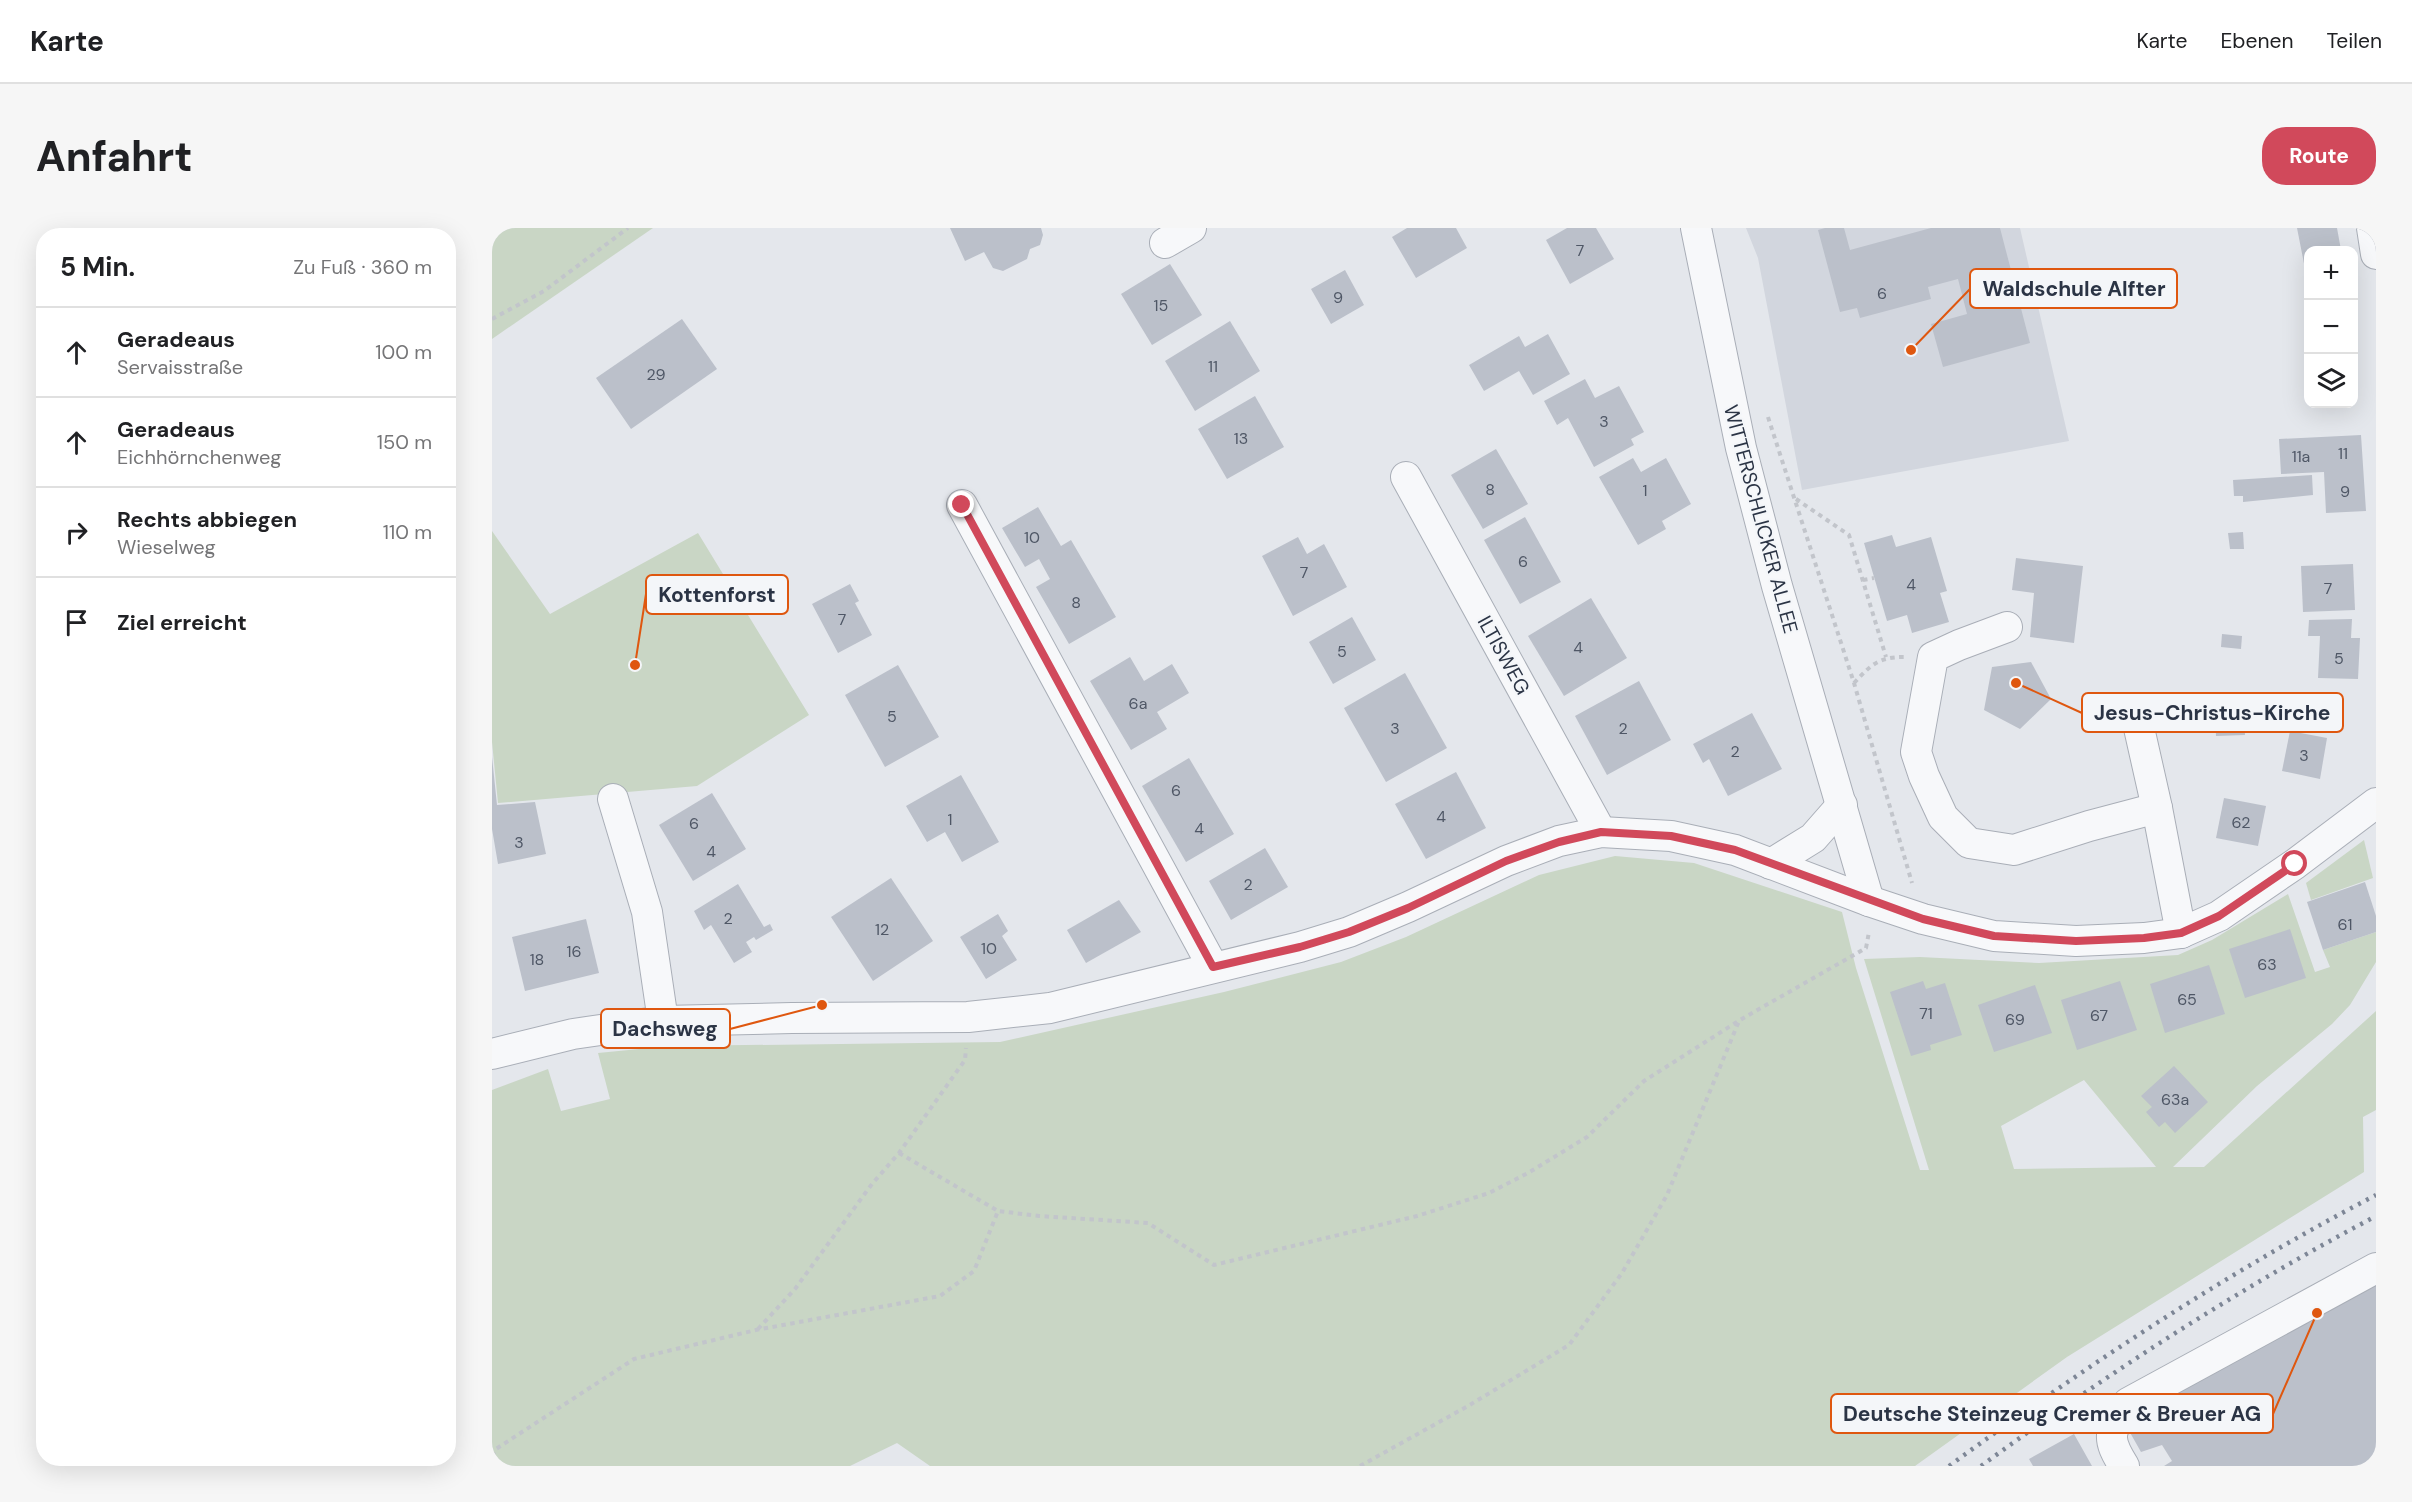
<!DOCTYPE html>
<html lang="de">
<meta charset="utf-8">
<style>
body{margin:0;font-family:"DM Sans",sans-serif;background:#f6f6f6;color:#202124}
.controls{position:absolute;right:18px;top:18px;display:grid;overflow:hidden;border-radius:12px;box-shadow:0 6px 24px #0002}
.controls button{width:54px;height:54px;display:grid;place-items:center;padding:0;border:0;border-bottom:2px solid #e0e0e0;background:#fff;color:#202124;font:30px sans-serif}
.stop{position:absolute;width:18px;height:18px;margin:-14px;border:4px solid #d1495b;border-radius:50%;background:#fff}
.stop.end{background:#d1495b;border-color:#fff;box-shadow:0 2px 6px #0008}
.list{margin:0;padding:0;list-style:none}
h2{display:flex;justify-content:space-between;align-items:center;height:78px;margin:0;padding:0 24px;font-size:26px}
h2 small{font-size:20px;font-weight:400;color:#757577}
.list li{display:grid;grid-template-columns:39px 1fr auto;gap:18px;align-items:center;box-sizing:border-box;height:90px;padding:0 24px;border-top:2px solid #e0e0e0}
.list b{display:block;font-size:22px;white-space:nowrap}
.list p{margin:0;font-size:20px;white-space:nowrap;color:#757577}
.list em{font-size:20px;font-style:normal;color:#757577}
.icon{flex:none;width:33px;height:33px;fill:none;stroke:currentColor;stroke-width:2;stroke-linecap:round;stroke-linejoin:round}
.map{position:relative;flex:none;width:1884px;height:1238px;overflow:hidden;border-radius:24px}
header{display:flex;align-items:center;gap:36px;box-sizing:border-box;height:84px;padding:0 30px;background:#fff;border-bottom:2px solid #e0e0e0}
header strong{font-size:28px}
nav{display:flex;gap:33px;margin-inline-start:auto;font-size:21px}
.intro{display:flex;align-items:center;justify-content:space-between;box-sizing:border-box;height:144px;padding:0 36px}
h1{margin:0;font-size:42px}
.button{padding:15px 27px;border-radius:24px;background:#d1495b;color:#fff;font-size:21px;font-weight:700}
main{display:flex;gap:36px;padding:0 36px}
aside{flex:1;background:#fff;border-radius:24px;box-shadow:0 6px 24px #0002}
.map>svg:first-child{display:block}
.built{fill:#d2d6de}
.green{fill:#c9d6c5;fill-rule:evenodd}
.building{fill:#bbc0ca}
.lines{fill:none;stroke-linecap:round;stroke-linejoin:round}
.minor-casing{stroke:#a9aeb7;stroke-width:32}
.path{stroke:#c2c5cb;stroke-width:4;stroke-dasharray:4.5 4.5;stroke-linecap:butt}
.minor{stroke:#f7f8fa;stroke-width:30}
.rail{stroke:#7d8696;stroke-width:4.5;stroke-dasharray:3 6;stroke-linecap:butt}
.route{stroke:#d1495b;stroke-width:8}
.labels{text-anchor:middle;stroke-width:4.5;stroke-linejoin:round;paint-order:stroke}
.number-label{font-size:16px;fill:#4f5766}
.street-label{font-size:20px;fill:#2b3445;stroke:#f4f6f9}
.leader{fill:none;stroke:#df570f;stroke-width:2}
.callout-dot{fill:#df570f;stroke:#f4f6f9;stroke-width:2}
.callout{fill:#f4f6f9;stroke:#df570f;stroke-width:2}
.callout-label{font-size:21px;text-anchor:middle;font-weight:bold;fill:#2b3445}
</style>
<header>
<strong>Karte</strong>
<nav><a>Karte</a><a>Ebenen</a><a>Teilen</a></nav>
</header>
<div class="intro"><h1>Anfahrt</h1><a class="button">Route</a></div>
<main>
<aside>
<h2>5 Min.<small>Zu Fuß · 360 m</small></h2>
<ul class="list">
<li><svg class="icon" aria-label="ahead" viewBox="0 0 24 24"><path d="M12 20V5M6 11l6-6 6 6"/></svg><div><b>Geradeaus</b><p>Servaisstraße</p></div><em>100 m</em></li>
<li><svg class="icon" aria-label="ahead" viewBox="0 0 24 24"><path d="M12 20V5M6 11l6-6 6 6"/></svg><div><b>Geradeaus</b><p>Eichhörnchenweg</p></div><em>150 m</em></li>
<li><svg class="icon" aria-label="right" viewBox="0 0 24 24"><path d="M7 20v-9h11M14 6l5 5-5 5"/></svg><div><b>Rechts abbiegen</b><p>Wieselweg</p></div><em>110 m</em></li>
<li><svg class="icon" aria-label="arrive" viewBox="0 0 24 24"><path d="M6 21V4h12l-3 4 3 4H6"/></svg><div><b>Ziel erreicht</b></div></li>
</ul>
</aside>
<div class="map">
<svg width="1884" height="1238" viewBox="0 0 1884 1238">
<rect width="100%" height="100%" fill="#e4e7ec"/>
<!-- built -->
<polygon class="built" points="1254,0 1528,0 1577,213 1310,262 1266,30"/>
<!-- green -->
<g class="green">
<polygon points="0,0 161,0 0,111"/>
<polygon points="0,303 58,386 206,305 317,487 205,558 6,575 0,514"/>
<polygon points="1872,612 1881,650 1819,672 1814,655"/>
<path d="M1123,628L1202,635L1350,684L1364,740L1428,942H1437L1372,731L1428,729L1547,735L1686,727L1720,712L1796,666L1823,744L1838,739L1831,722L1884,704V734L1858,777L1840,796L1765,858L1681,939H1712L1884,783V882L1871,889L1872,944L1575,1129L1423,1238H438L405,1215L358,1238H0V862L56,841L69,883L118,871L106,825L178,818L508,814L732,764L849,734L914,709L1047,647ZM1592,852L1664,939L1522,941L1509,898Z"/>
</g>
<!-- building -->
<g class="building">
<polygon points="458,0 549,0 551,7 548,17 538,21 535,31 511,43 501,40 492,24 473,33"/>
<polygon points="915,0 964,0 975,20 924,50 900,9"/>
<polygon points="1075,0 1104,0 1122,31 1078,56 1054,12"/>
<polygon points="1333,0 1352,0 1358,22 1439,0 1508,0 1538,115 1451,139 1439,96 1475,86 1466,51 1436,59 1439,71 1368,90 1365,80 1348,84 1326,2"/>
<polygon points="1805,0 1845,0 1849,22 1816,22 1816,56"/>
<polygon points="678,36 710,87 660,117 629,66"/>
<polygon points="853,42 872,77 839,96 819,61"/>
<polygon points="190,91 225,141 139,201 104,150"/>
<polygon points="738,93 768,143 703,183 673,133"/>
<polygon points="1056,106 1078,146 1041,167 1027,143 992,163 977,137 1027,108 1033,119"/>
<polygon points="1093,151 1103,170 1127,158 1152,204 1139,211 1142,217 1102,239 1076,190 1065,197 1052,173"/>
<polygon points="763,168 792,219 735,251 706,201"/>
<polygon points="1869,207 1874,283 1834,285 1832,244 1789,246 1787,211"/>
<polygon points="1004,221 1036,276 991,301 959,247"/>
<polygon points="1141,230 1149,244 1174,230 1199,276 1170,293 1174,301 1146,317 1107,249"/>
<polygon points="1820,247 1821,267 1751,274 1751,268 1742,268 1741,252"/>
<polygon points="546,279 569,318 579,312 624,389 577,416 544,359 558,351 547,331 533,339 510,300"/>
<polygon points="1033,289 1069,354 1028,376 992,312"/>
<polygon points="1751,304 1752,321 1738,321 1736,305"/>
<polygon points="1400,307 1404,319 1439,309 1455,363 1448,365 1457,394 1420,405 1415,387 1395,393 1372,315"/>
<polygon points="806,309 815,326 832,316 855,359 801,388 770,328"/>
<polygon points="1524,330 1591,338 1582,415 1538,409 1542,365 1520,362"/>
<polygon points="1861,336 1863,382 1811,384 1809,338"/>
<polygon points="358,356 367,373 363,375 380,407 346,425 320,376"/>
<polygon points="1099,370 1135,430 1072,468 1036,408"/>
<polygon points="860,389 884,432 841,456 817,414"/>
<polygon points="1860,391 1859,410 1868,410 1866,451 1826,450 1828,408 1816,408 1817,392"/>
<polygon points="1730,406 1750,408 1749,421 1729,419"/>
<polygon points="638,429 652,453 680,436 697,465 665,484 675,501 639,522 598,453"/>
<polygon points="1539,434 1559,471 1528,501 1492,482 1500,439"/>
<polygon points="406,437 447,509 393,539 353,467"/>
<polygon points="913,445 955,520 894,554 852,480"/>
<polygon points="1147,453 1179,512 1115,547 1083,488"/>
<polygon points="1752,476 1753,507 1724,508 1723,478"/>
<polygon points="1260,485 1290,541 1236,568 1217,531 1211,535 1201,516"/>
<polygon points="1798,503 1835,510 1828,551 1790,543"/>
<polygon points="0,529 5,577 43,574 54,626 6,636 0,601"/>
<polygon points="697,530 742,606 694,634 650,558"/>
<polygon points="964,544 994,600 934,631 903,576"/>
<polygon points="469,547 507,614 470,634 453,604 435,614 414,578"/>
<polygon points="220,565 254,621 201,653 167,597"/>
<polygon points="1732,570 1774,578 1766,618 1724,610"/>
<polygon points="773,620 796,659 739,692 717,653"/>
<polygon points="399,650 441,713 381,753 339,689"/>
<polygon points="1873,654 1884,688 1884,704 1831,722 1815,674"/>
<polygon points="246,656 272,699 278,696 281,702 264,712 262,709 254,714 260,724 242,735 219,697 212,702 202,683"/>
<polygon points="627,672 649,704 594,735 575,702"/>
<polygon points="506,686 516,703 510,708 525,732 494,751 468,709"/>
<polygon points="94,691 107,745 33,763 20,709"/>
<polygon points="1798,701 1814,750 1753,770 1737,721"/>
<polygon points="1717,737 1733,786 1673,805 1658,756"/>
<polygon points="1431,753 1434,761 1453,755 1470,807 1438,817 1439,822 1419,828 1398,764"/>
<polygon points="1628,753 1645,802 1585,822 1569,772"/>
<polygon points="1543,757 1560,805 1502,824 1486,777"/>
<polygon points="1682,838 1716,874 1683,905 1673,894 1667,899 1654,884 1660,879 1649,868"/>
<polygon points="1884,1055 1884,1238 1672,1238 1680,1233 1670,1217 1649,1224 1636,1201 1655,1191 1651,1184"/>
<polygon points="1582,1206 1600,1238 1541,1238 1537,1231"/>
</g>
<g class="lines">
<!-- minor casing -->
<g class="minor-casing">
<g id="minor">
<polyline points="1204,0 1249,220 1285,358 1377,673"/>
<polyline points="1880,0 1884,26"/>
<polyline points="673,15 699,0"/>
<polyline points="914,249 1109,604"/>
<polyline points="470,277 721,739"/>
<polyline points="1515,399 1467,417 1441,429 1424,524 1432,548 1451,589 1477,615 1522,622 1597,598 1665,580"/>
<polyline points="1647,500 1665,580 1689,705"/>
<polyline points="121,571 155,684 171,793"/>
<polyline points="1279,636 1321,610 1350,577"/>
<polyline points="0,826 81,806 171,793 300,790 476,789 558,780 808,719 857,704 916,679 1014,633 1067,613 1109,604 1179,608 1243,622 1377,673 1431,691 1502,708 1584,713 1652,710 1689,705 1727,688 1803,636 1884,575"/>
<path d="M1632,1238C1613,1208 1618,1204 1636,1175L1884,1040"/>
</g>
</g>
<!-- path -->
<g class="path">
<polyline points="0,91 52,63 136,0"/>
<polyline points="1276,189 1362,455 1420,655"/>
<polyline points="1304,271 1357,307 1394,429"/>
<polyline points="1371,352 1382,350"/>
<path d="M1362,455C1379,437 1386,429 1412,429"/>
<polyline points="407,925 506,983"/>
<polyline points="266,1101 303,1061 380,956 407,925 473,832 474,820"/>
<polyline points="0,1228 4,1221 142,1131 264,1102 448,1068 482,1043 506,983 547,988 656,995 722,1037 925,988 997,965 1036,945 1095,909 1152,853 1248,792 1374,720 1377,704"/>
<polyline points="868,1238 976,1178 1077,1117 1130,1045 1175,967 1247,793"/>
</g>
<!-- minor -->
<use href="#minor" class="minor"/>
<!-- rail -->
<g class="rail">
<path d="M1457,1238C1593,1139 1734,1045 1884,967"/>
<path d="M1489,1238C1615,1146 1746,1061 1884,988"/>
</g>
</g>
<g class="lines">
<!-- route -->
<polyline class="route" points="470,277 721,739 808,719 857,704 916,680 1014,633 1067,614 1109,604 1179,608 1243,622 1431,691 1502,708 1584,713 1652,710 1689,705 1727,688 1803,636"/>
</g>
<g class="labels">
<!-- number labels -->
<g class="number-label">
<text x="1088" y="28">7</text>
<text x="1390" y="71">6</text>
<text x="846" y="75">9</text>
<text x="669" y="83">15</text>
<text x="721" y="144">11</text>
<text x="164" y="152">29</text>
<text x="1112" y="199">3</text>
<text x="749" y="216">13</text>
<text x="1851" y="231">11</text>
<text x="1809" y="234">11a</text>
<text x="998" y="267">8</text>
<text x="1153" y="268">1</text>
<text x="1853" y="269">9</text>
<text x="540" y="315">10</text>
<text x="1031" y="339">6</text>
<text x="812" y="350">7</text>
<text x="1419" y="362">4</text>
<text x="1836" y="366">7</text>
<text x="584" y="380">8</text>
<text x="350" y="397">7</text>
<text x="1086" y="425">4</text>
<text x="850" y="429">5</text>
<text x="1847" y="436">5</text>
<text x="646" y="481">6a</text>
<text x="400" y="494">5</text>
<text x="903" y="506">3</text>
<text x="1131" y="506">2</text>
<text x="1243" y="529">2</text>
<text x="1812" y="533">3</text>
<text x="684" y="568">6</text>
<text x="949" y="594">4</text>
<text x="458" y="597">1</text>
<text x="1749" y="600">62</text>
<text x="202" y="601">6</text>
<text x="707" y="606">4</text>
<text x="27" y="620">3</text>
<text x="219" y="629">4</text>
<text x="756" y="662">2</text>
<text x="236" y="696">2</text>
<text x="1853" y="702">61</text>
<text x="390" y="707">12</text>
<text x="497" y="726">10</text>
<text x="82" y="729">16</text>
<text x="45" y="737">18</text>
<text x="1775" y="742">63</text>
<text x="1695" y="777">65</text>
<text x="1434" y="791">71</text>
<text x="1607" y="793">67</text>
<text x="1523" y="797">69</text>
<text x="1683" y="877">63a</text>
</g>
<!-- street labels -->
<g class="street-label">
<text transform="translate(1269 291) rotate(75)" y="7">WITTERSCHLICKER ALLEE</text>
<text transform="translate(1012 427) rotate(61)" y="7">ILTISWEG</text>
</g>
</g>
<!-- callouts -->
<path class="leader" d="M1419 122L1478 61M143 437L154 366M1524 455L1590 485M330 777L238 801M1825 1085L1781 1186"/>
<g class="callout-dot">
<circle cx="1419" cy="122" r="6"/>
<circle cx="143" cy="437" r="6"/>
<circle cx="1524" cy="455" r="6"/>
<circle cx="330" cy="777" r="6"/>
<circle cx="1825" cy="1085" r="6"/>
</g>
<g class="callout">
<rect x="1478" y="41" width="207" height="39" rx="6"/>
<rect x="154" y="347" width="142" height="39" rx="6"/>
<rect x="1590" y="465" width="261" height="39" rx="6"/>
<rect x="109" y="781" width="129" height="39" rx="6"/>
<rect x="1339" y="1166" width="442" height="39" rx="6"/>
</g>
<g class="callout-label">
<text x="1582" y="68">Waldschule Alfter</text>
<text x="225" y="374">Kottenforst</text>
<text x="1720" y="492">Jesus-Christus-Kirche</text>
<text x="173" y="808">Dachsweg</text>
<text x="1560" y="1193">Deutsche Steinzeug Cremer &amp; Breuer AG</text>
</g>
</svg>
<div class="controls">
<button>+</button>
<button>−</button>
<button><svg class="icon" aria-label="layers" viewBox="0 0 24 24"><path d="M12 4l9 5-9 5-9-5zM3 14l9 5 9-5"/></svg></button>
</div>
<div class="stop" style="left:1803px;top:636px"></div>
<div class="stop end" style="left:470px;top:277px"></div>
</div>
</main>
